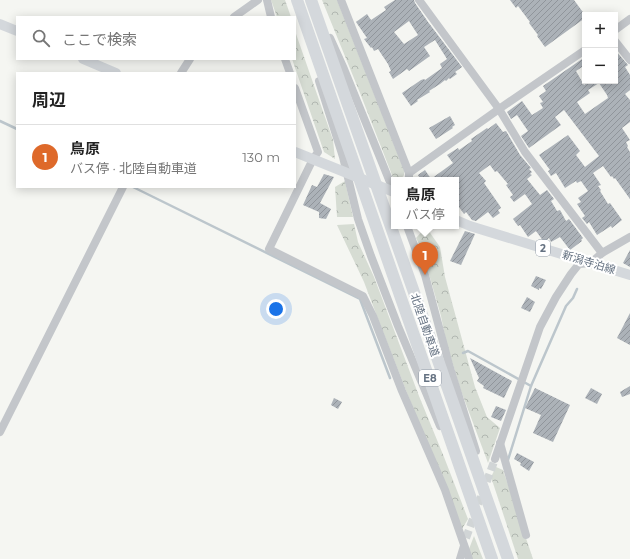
<!DOCTYPE html>
<html lang="ja">
<meta charset="utf-8">
<style>
body{margin:0;font-family:Montserrat,"Noto Sans JP",sans-serif;background:#f6f6f6;color:#222}
.controls{position:absolute;right:12px;top:12px;display:grid;overflow:hidden;border-radius:0px;box-shadow:0 2px 10px #0003}
.controls button{width:36px;height:36px;display:grid;place-items:center;padding:0;border:0;border-bottom:1px solid #e0e0e0;background:#fff;color:#222;font:20px sans-serif}
.you{position:absolute;left:276px;top:309px;width:14px;height:14px;margin:-10px;border:3px solid #fff;border-radius:50%;background:#1a73e8;box-shadow:0 0 0 6px #1a73e833}
.badge{display:grid;place-items:center;width:26px;height:26px;border-radius:50%;background:#de692a;color:#fff;font-size:13px;font-weight:700}
.pin{position:absolute;translate:-50% -33px;filter:drop-shadow(0 1px 2px #0008)}
.pin::after{content:'';position:absolute;top:21px;width:14px;height:12px;background:inherit;clip-path:polygon(0 0,100% 0,50% 100%)}
.popup{position:absolute;left:391px;top:177px;width:68px;height:52px;box-sizing:border-box;display:grid;place-content:center;border-radius:0px;background:#fff;filter:drop-shadow(0 1px 3px #0005);font-size:13px;white-space:nowrap;color:#767676}
.popup b{font-size:15px;color:#222}
.popup::after{content:'';position:absolute;left:50%;top:100%;margin-left:-8px;border:8px solid transparent;border-top-color:#fff}
.list{margin:0;padding:0;list-style:none}
h2{display:flex;justify-content:space-between;align-items:center;height:52px;margin:0;padding:0 16px;font-size:17px}
h2 small{font-size:13px;font-weight:400;color:#767676}
.list li{display:grid;grid-template-columns:26px 1fr auto;gap:12px;align-items:center;box-sizing:border-box;height:64px;padding:0 16px;border-top:1px solid #e0e0e0}
.list b{display:block;font-size:15px;white-space:nowrap}
.list p{margin:0;font-size:13px;white-space:nowrap;color:#767676}
.list em{font-size:13px;font-style:normal;color:#767676}
.icon{flex:none;width:22px;height:22px;fill:none;stroke:currentColor;stroke-width:2;stroke-linecap:round;stroke-linejoin:round}
.map{position:relative;flex:none;width:630px;height:559px;overflow:hidden}
.search{position:absolute;background:#fff;box-shadow:0 2px 10px #0003;left:16px;top:16px;width:280px;height:44px;display:flex;align-items:center;gap:10px;box-sizing:border-box;padding:0 14px;border-radius:0px;color:#767676;font-size:15px}
.panel{position:absolute;background:#fff;box-shadow:0 2px 10px #0003;left:16px;top:72px;width:280px;height:116px;border-radius:0px}
.map>svg:first-child{display:block}
.forest{fill:url(#forest-crowns)}
.lines{fill:none;stroke-linecap:round;stroke-linejoin:round}
.stream{stroke:#bcc6cc;stroke-width:2.5}
.building{fill:url(#building-hatch);fill-rule:evenodd}
.minor-tunnel{stroke:#d1d5d6;stroke-width:8;stroke-dasharray:8 4;stroke-linecap:butt}
.minor{stroke:#c3c6ca;stroke-width:8}
.major{stroke:#d4d8dc;stroke-width:10}
.highway{stroke:#d4d8dc;stroke-width:12}
.labels{text-anchor:middle;stroke-width:4;stroke-linejoin:round;paint-order:stroke}
.shield{fill:#fff;stroke:#939ca8;stroke-width:1}
.shield-label{font-size:10px;font-weight:bold;fill:#657282}
.street-label{font-size:11px;fill:#657282;stroke:#fff}
</style>
<div class="map">
<svg width="630" height="559" viewBox="0 0 630 559">
<defs>
<pattern id="forest-crowns" width="20" height="18" patternUnits="userSpaceOnUse"><rect width="20" height="18" fill="#d6dcd3"/><path d="M2 6a3 3 0 1 1 6 0M12 15a3 3 0 1 1 6 0" fill="none" stroke="#b1b7b1"/></pattern>
<pattern id="building-hatch" width="6" height="6" patternUnits="userSpaceOnUse"><rect width="6" height="6" fill="#acb2b8"/><path d="M-1 1l2-2M0 6l6-6M5 7l2-2" fill="none" stroke="#90959b"/></pattern>
</defs>
<rect width="100%" height="100%" fill="#f5f6f2"/>
<!-- forest -->
<g class="forest">
<polygon points="271,0 285,0 291,17 277,17"/>
<polygon points="322,0 337,0 404,170 404,175 401,179 394,180 360,93"/>
<polygon points="295,31 333,140 335,159 324,152 292,59 295,59"/>
<polygon points="345,181 353,217 337,217 335,187"/>
<polygon points="354,224 358,242 374,277 419,396 444,457 468,519 462,529 407,393 380,324 364,282 337,225"/>
<polygon points="426,227 440,247 445,277 475,387 487,417 500,428 488,463 460,388 446,341 441,316 422,250 416,238"/>
<polygon points="496,467 503,470 533,559 518,559 491,477"/>
<polygon points="474,536 483,559 472,559 469,549"/>
</g>
<g class="lines">
<!-- stream -->
<g class="stream">
<polyline points="0,121 17,129"/>
<polyline points="133,187 360,299 390,378"/>
<polyline points="463,353 468,351 531,386"/>
<polyline points="508,460 531,386 566,306 573,298 577,289"/>
</g>
</g>
<!-- building -->
<g class="building">
<path d="M395,0H414L415,3L428,22L462,67L455,72L457,74L450,79L449,78L446,81L445,80L440,84L429,91L430,92L417,100L418,101L411,106L402,93L421,80L424,79L425,80L442,68L440,64L447,59L435,40L424,47L430,56L409,71L407,69L393,79L389,72L391,71L388,64L378,49L374,51L372,47L371,48L364,39L367,38L356,22L367,14L371,20L386,10L384,7ZM409,21L418,35L404,44L394,32Z"/>
<polygon points="510,0 574,0 585,15 585,18 545,47 537,36 538,35 529,23 530,22 518,6 516,8"/>
<path d="M615,50L628,65L625,67L630,75V90L625,94L630,100V122L622,128L630,140L626,142L628,146L627,147L630,152V199L615,178L614,179L612,176L611,177L603,166L593,173L601,185L598,186L601,190L600,191L608,204L610,203L622,220L612,228L611,226L597,235L589,222L587,224L582,218L585,216L577,204L581,202L578,198L588,191L581,181L577,183L576,181L565,188L556,173L551,176L548,171L550,170L539,155L568,135L580,151L576,155L585,167L599,156L564,110L555,117L561,125L529,148L521,136L528,131L517,115L511,119L507,112L522,101L532,115L543,108L540,103L543,102L539,96L546,91L543,86L585,57V65L576,71L584,85L589,81H615ZM599,83L607,95L608,98L585,114L577,102L590,93L588,90Z"/>
<polygon points="450,116 455,125 452,127 453,128 436,139 429,128"/>
<polygon points="496,123 503,132 506,131 520,155 531,168 529,169 532,172 530,174 532,175 527,179 540,195 547,190 554,199 551,201 557,211 560,210 566,221 569,219 583,238 581,240 582,241 570,250 560,237 551,242 549,238 544,242 536,231 528,237 520,225 518,226 513,219 532,204 525,194 514,202 510,197 513,195 506,185 508,184 497,171 495,172 490,165 479,173 486,181 484,183 500,206 501,208 498,210 500,213 493,218 488,212 476,221 472,220 466,212 464,214 456,203 456,180 421,180 418,175 425,170 431,179 453,163 447,155 458,148 459,150 472,141 471,139 487,128 488,129"/>
<polygon points="324,174 334,177 320,203 331,209 326,219 319,218 319,212 303,205 312,185 317,187"/>
<polygon points="465,231 475,234 461,265 450,261"/>
<polygon points="630,250 630,267 623,263"/>
<polygon points="536,276 546,280 541,289 539,288 539,290 531,286"/>
<polygon points="527,297 535,302 530,312 521,308"/>
<polygon points="630,313 630,345 617,338"/>
<polygon points="470,358 512,381 504,398 483,388 484,386 477,381 479,378"/>
<polygon points="630,386 630,394 622,397 620,392"/>
<polygon points="535,388 570,405 553,442 533,433 541,415 525,408"/>
<polygon points="591,388 602,394 597,404 585,398"/>
<polygon points="334,398 342,402 338,409 331,405"/>
<polygon points="496,406 506,410 501,421 491,417"/>
<polygon points="517,453 534,462 529,471 520,465 521,463 514,459"/>
</g>
<g class="lines">
<!-- minor-tunnel -->
<polyline class="minor-tunnel" points="466,538 495,459"/>
<!-- minor -->
<g class="minor">
<polyline points="267,0 271,17"/>
<polyline points="341,0 409,173"/>
<polyline points="419,0 499,109 525,152 602,253"/>
<polyline points="234,17 258,0"/>
<polyline points="615,30 630,19"/>
<polyline points="330,38 344,69 394,192"/>
<polyline points="615,41 630,60"/>
<polyline points="285,59 290,73"/>
<polyline points="181,73 190,59"/>
<polyline points="319,81 343,157 358,219 371,256 398,326 440,426"/>
<polyline points="295,88 318,152 313,159 269,249 363,296 373,316 402,391 445,490 469,559"/>
<polyline points="409,180 409,173 499,109 585,50"/>
<polyline points="407,226 425,275 450,368 476,451"/>
<polyline points="0,432 123,187"/>
<polyline points="500,443 526,535"/>
<polyline points="495,459 540,327 556,297 571,274 579,264 591,263 602,253 630,237"/>
<polyline points="460,559 464,546"/>
</g>
<!-- major -->
<g class="major">
<polyline points="0,24 17,31"/>
<polyline points="83,59 116,73"/>
<polyline points="295,152 394,192"/>
<polyline points="456,220 470,226 630,275"/>
</g>
<!-- highway -->
<g class="highway">
<polyline points="297,0 492,559"/>
<polyline points="311,0 508,559"/>
</g>
</g>
<g class="labels">
<!-- shield labels -->
<g class="shield">
<rect x="536" y="240" width="14" height="16" rx="3"/>
<rect x="419" y="370" width="22" height="16" rx="3"/>
</g>
<g class="shield-label">
<text x="543" y="252">2</text>
<text x="430" y="382">E8</text>
</g>
<!-- street labels -->
<g class="street-label">
<text transform="translate(589 262) rotate(17)" y="4">新潟寺泊線</text>
<text transform="translate(425 325) rotate(71)" y="4">北陸自動車道</text>
</g>
</g>
</svg>
<div class="controls">
<button>+</button>
<button>−</button>
</div>
<div class="you"></div>
<div class="pin badge" style="left:425px;top:275px">1</div>
<div class="popup"><b>鳥原</b>バス停</div>
<div class="search"><svg class="icon" aria-label="search" viewBox="0 0 24 24"><circle cx="10" cy="10" r="6"/><path d="M15 15l6 6"/></svg>ここで検索</div>
<section class="panel">
<h2>周辺<small></small></h2>
<ul class="list">
<li><span class="badge">1</span><div><b>鳥原</b><p>バス停 · 北陸自動車道</p></div><em>130 m</em></li>
</ul>
</section>
</div>
